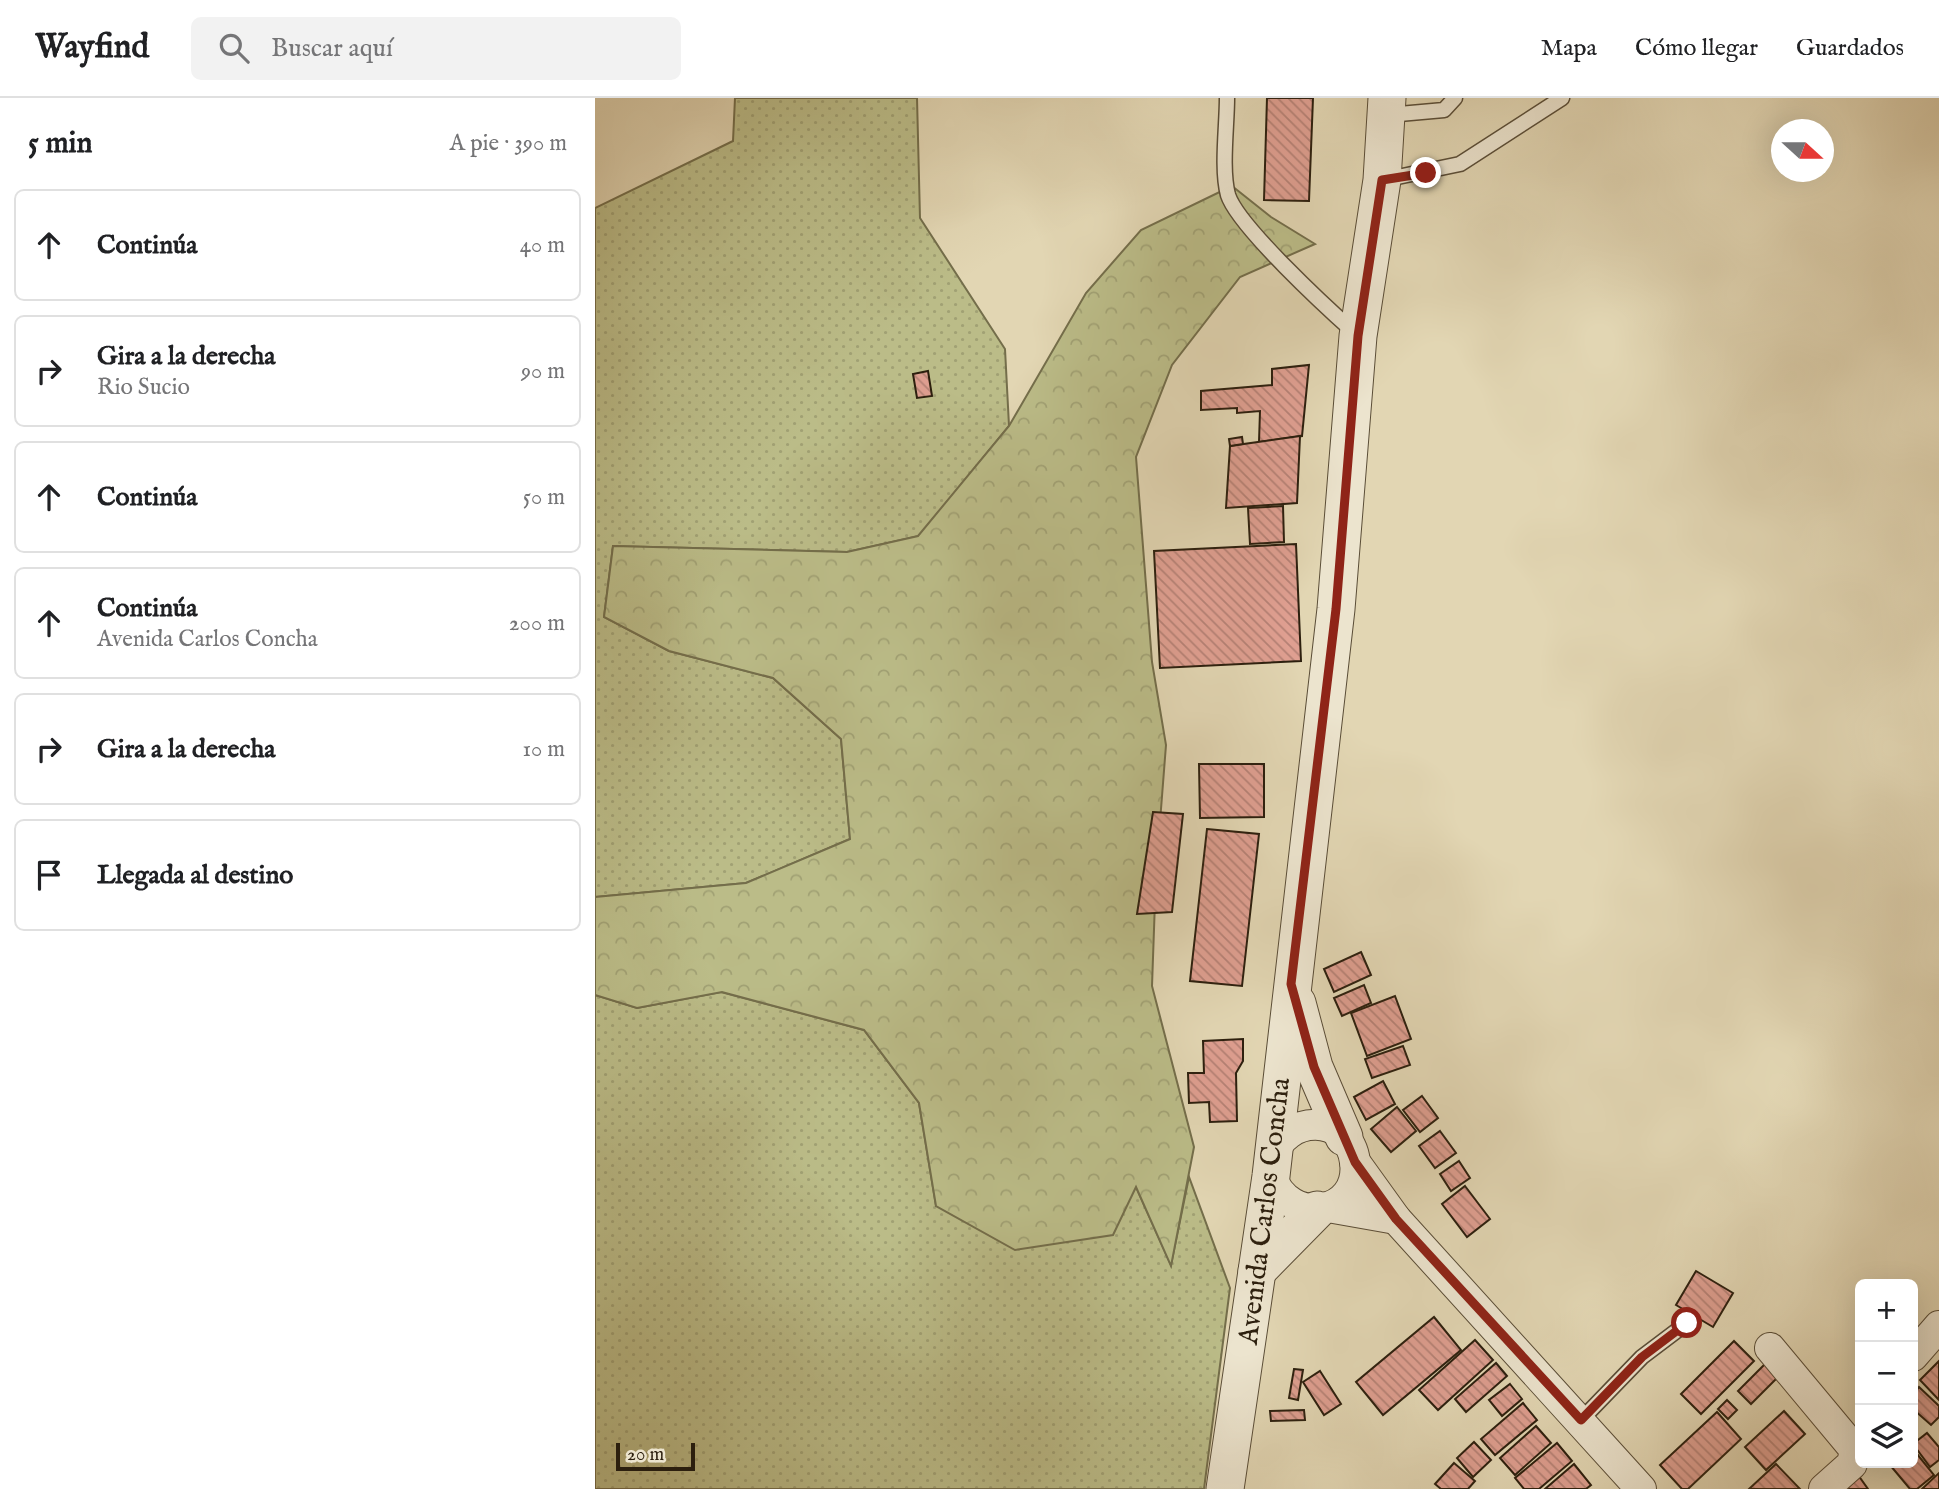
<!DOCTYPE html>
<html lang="es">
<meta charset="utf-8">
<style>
body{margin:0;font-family:"IM FELL English",serif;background:#f2f2f2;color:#202124}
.controls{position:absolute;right:21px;bottom:21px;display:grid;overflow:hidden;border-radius:10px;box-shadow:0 7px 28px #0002}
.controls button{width:63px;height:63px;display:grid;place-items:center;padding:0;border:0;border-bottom:2px solid #e0e0e0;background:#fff;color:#202124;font:35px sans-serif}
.compass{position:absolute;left:1176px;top:21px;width:63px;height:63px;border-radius:50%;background:#fff;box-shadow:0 7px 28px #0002;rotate:111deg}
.scale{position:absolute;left:21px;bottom:18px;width:79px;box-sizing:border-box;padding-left:7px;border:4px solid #2c1f0e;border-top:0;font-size:19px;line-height:24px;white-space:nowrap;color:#2c1f0e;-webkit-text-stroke:5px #ece4ce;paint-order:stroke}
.stop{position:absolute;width:21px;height:21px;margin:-16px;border:5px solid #8f2418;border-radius:50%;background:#fff}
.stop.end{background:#8f2418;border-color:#fff;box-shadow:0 2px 7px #0008}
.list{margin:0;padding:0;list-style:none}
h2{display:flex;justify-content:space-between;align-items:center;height:91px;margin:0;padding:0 28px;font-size:30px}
h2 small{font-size:23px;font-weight:400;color:#757577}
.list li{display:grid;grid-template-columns:46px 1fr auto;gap:21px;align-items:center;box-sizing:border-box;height:112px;margin:0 14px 14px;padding:0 14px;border:2px solid #e0e0e0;border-radius:10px}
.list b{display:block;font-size:26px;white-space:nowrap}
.list p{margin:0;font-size:23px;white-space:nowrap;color:#757577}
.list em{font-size:23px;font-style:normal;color:#757577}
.icon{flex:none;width:38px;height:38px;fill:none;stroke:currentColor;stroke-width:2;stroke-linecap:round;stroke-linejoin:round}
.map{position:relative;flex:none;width:1344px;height:1391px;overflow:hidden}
header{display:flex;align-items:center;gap:42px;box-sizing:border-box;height:98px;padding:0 35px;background:#fff;border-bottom:2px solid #e0e0e0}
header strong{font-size:33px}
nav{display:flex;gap:38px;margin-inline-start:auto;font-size:24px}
.search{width:490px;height:63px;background:#f2f2f2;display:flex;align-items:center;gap:18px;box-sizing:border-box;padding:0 24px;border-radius:10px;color:#757577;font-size:26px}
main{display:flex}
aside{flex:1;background:#fff}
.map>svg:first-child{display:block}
.grass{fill:url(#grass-dots);stroke:#746e4b;stroke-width:2}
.forest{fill:url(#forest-crowns);stroke:#746e4b;stroke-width:2}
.building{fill:url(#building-back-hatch);stroke:#2c1f0e;stroke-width:2}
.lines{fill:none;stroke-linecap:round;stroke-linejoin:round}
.service-casing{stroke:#5a4d37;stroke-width:17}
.minor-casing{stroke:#5a4d37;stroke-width:32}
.tertiary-casing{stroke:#5a4d37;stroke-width:39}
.service{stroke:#ece4ce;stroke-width:14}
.minor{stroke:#ece4ce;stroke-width:30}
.tertiary{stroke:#ece4ce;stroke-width:37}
.route{stroke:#8f2418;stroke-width:9}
.labels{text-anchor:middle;stroke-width:6;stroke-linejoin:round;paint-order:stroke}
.street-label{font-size:28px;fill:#2c1f0e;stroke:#ece4ce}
</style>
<header>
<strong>Wayfind</strong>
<div class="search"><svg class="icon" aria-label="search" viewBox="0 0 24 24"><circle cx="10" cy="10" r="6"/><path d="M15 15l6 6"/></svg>Buscar aquí</div>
<nav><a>Mapa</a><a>Cómo llegar</a><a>Guardados</a></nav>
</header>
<main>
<aside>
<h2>5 min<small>A pie · 390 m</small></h2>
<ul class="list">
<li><svg class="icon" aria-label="ahead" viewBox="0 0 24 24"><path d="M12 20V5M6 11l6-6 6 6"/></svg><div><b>Continúa</b></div><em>40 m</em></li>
<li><svg class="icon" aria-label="right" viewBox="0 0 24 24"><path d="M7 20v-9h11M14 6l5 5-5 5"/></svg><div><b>Gira a la derecha</b><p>Rio Sucio</p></div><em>90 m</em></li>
<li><svg class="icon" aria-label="ahead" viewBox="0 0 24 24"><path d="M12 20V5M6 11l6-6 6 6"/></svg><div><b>Continúa</b></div><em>50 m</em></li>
<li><svg class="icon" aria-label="ahead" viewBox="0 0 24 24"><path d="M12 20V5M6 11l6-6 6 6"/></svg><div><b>Continúa</b><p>Avenida Carlos Concha</p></div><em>200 m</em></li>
<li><svg class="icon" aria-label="right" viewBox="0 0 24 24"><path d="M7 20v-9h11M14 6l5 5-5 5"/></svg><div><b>Gira a la derecha</b></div><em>10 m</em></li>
<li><svg class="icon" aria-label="arrive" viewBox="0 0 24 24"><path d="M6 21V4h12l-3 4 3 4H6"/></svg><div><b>Llegada al destino</b></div></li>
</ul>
</aside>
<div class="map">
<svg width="1344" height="1391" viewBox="0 0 1344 1391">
<defs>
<pattern id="grass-dots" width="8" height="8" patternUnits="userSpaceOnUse" patternTransform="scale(1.75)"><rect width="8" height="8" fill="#bbbc88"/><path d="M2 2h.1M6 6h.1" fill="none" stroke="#a1a174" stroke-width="1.8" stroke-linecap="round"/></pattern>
<pattern id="forest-crowns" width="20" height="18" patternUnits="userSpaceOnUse" patternTransform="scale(1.75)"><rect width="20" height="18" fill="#bbbc88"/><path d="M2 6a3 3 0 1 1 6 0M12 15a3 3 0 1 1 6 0" fill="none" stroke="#a1a174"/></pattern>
<pattern id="building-back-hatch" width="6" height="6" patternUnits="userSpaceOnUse" patternTransform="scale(1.75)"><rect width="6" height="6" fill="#df9f91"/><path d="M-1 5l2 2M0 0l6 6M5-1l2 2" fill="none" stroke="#b58175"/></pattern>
</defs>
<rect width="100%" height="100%" fill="#e2d6b3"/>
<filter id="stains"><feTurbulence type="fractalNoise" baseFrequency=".00286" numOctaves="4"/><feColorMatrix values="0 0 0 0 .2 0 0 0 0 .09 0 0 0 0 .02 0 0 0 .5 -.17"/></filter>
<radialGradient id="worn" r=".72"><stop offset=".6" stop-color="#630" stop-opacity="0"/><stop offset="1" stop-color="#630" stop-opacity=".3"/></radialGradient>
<!-- grass -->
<g class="grass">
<polygon points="140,0 322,0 325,120 410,251 414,328 324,438 252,454 18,448 9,519 74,553 178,580 246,641 255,741 151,785 0,799 0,110 138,43"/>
<polygon points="126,894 269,932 324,1005 341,1108 541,1089 576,1167 594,1079 635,1190 609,1391 0,1391 0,897 42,910"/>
</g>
<!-- forest -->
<polygon class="forest" points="637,88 676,119 720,146 645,179 577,267 541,359 557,564 571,647 561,775 557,888 599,1049 576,1168 541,1089 518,1137 420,1152 341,1108 324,1005 269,932 127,894 42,910 0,897 0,799 151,785 255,741 246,641 178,580 74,553 9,519 18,448 252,454 323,438 414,328 491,195 546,132"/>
<!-- building -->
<g class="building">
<polygon points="672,0 718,0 714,103 669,102"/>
<polygon points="714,267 707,338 664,344 665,313 642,315 642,310 606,312 606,293 677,287 677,271"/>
<polygon points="333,273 337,298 322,300 318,276"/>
<polygon points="705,338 702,405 631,410 635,348"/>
<polygon points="647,339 648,346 635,348 634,341"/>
<polygon points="688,408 689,444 655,446 653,410"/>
<polygon points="701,446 706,563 565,570 559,453"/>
<polygon points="604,666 669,666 669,719 605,720"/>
<polygon points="558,714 588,716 577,814 542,816"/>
<polygon points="612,731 664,736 647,888 595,883"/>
<polygon points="766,854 776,877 739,894 729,871"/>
<polygon points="769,887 776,905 747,918 739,900"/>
<polygon points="800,898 816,941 772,958 756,915"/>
<polygon points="648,941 648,963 641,975 642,1023 615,1024 614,1004 594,1005 593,975 609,975 608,943"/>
<polygon points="808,948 815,967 777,980 770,961"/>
<polygon points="788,983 800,1006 771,1022 759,999"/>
<polygon points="827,998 843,1020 825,1034 808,1012"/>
<polygon points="802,1009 821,1033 796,1054 776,1031"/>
<polygon points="845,1033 861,1055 840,1070 824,1048"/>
<polygon points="864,1063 875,1080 856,1093 845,1076"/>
<polygon points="870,1088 895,1121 872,1139 847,1106"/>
<polygon points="1101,1173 1138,1195 1118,1229 1081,1207"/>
<polygon points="839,1219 866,1252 788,1317 761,1284"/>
<polygon points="880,1242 898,1262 843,1312 824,1292"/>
<polygon points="1139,1243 1159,1263 1106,1316 1086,1296"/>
<polygon points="1344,1263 1344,1302 1325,1282"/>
<polygon points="901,1265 912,1278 871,1314 860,1301"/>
<polygon points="1170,1266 1183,1279 1156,1306 1143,1293"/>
<polygon points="699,1271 708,1272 703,1302 694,1300"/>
<polygon points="725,1273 746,1306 729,1317 708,1284"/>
<polygon points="915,1286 927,1301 907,1318 894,1302"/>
<polygon points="1324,1289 1344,1308 1344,1319 1336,1327 1318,1311 1318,1296"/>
<polygon points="1132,1302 1142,1312 1133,1321 1123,1311"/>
<polygon points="928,1305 942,1322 900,1357 886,1341"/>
<polygon points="709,1312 710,1322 676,1323 675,1313"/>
<polygon points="1189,1313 1210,1336 1171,1372 1150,1349"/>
<polygon points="1122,1314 1146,1341 1093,1391 1087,1391 1065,1367"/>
<polygon points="941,1328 956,1345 920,1377 905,1360"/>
<polygon points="1332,1335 1344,1349 1344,1362 1335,1369 1318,1346"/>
<polygon points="879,1344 896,1362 878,1379 862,1360"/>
<polygon points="962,1345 977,1363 944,1391 929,1391 920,1380"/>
<polygon points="1318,1351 1339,1377 1322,1391 1315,1391 1295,1367 1318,1365"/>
<polygon points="859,1365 880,1383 873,1391 846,1391 840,1386"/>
<polygon points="979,1366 996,1387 991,1391 950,1391"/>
<polygon points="1181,1366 1205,1391 1154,1391"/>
<polygon points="1261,1374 1273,1391 1248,1391"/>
<polygon points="1344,1375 1344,1391 1327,1391"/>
</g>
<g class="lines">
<!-- service casing -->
<g class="service-casing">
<g id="service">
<path d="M632,0C632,28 626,71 633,97C643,128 732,210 760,235"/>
<polyline points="793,17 849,12 860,0"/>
<polyline points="788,82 865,66 967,0"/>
<polyline points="986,1322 1047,1259 1092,1225"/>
</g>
</g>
<!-- minor casing -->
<g class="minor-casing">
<g id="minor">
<polyline points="760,1064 801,1121 1046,1391"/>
<path d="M676,1078C694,1130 767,1117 760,1064C754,1015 690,1015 676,1061"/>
<polyline points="733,1109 801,1121"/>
<polyline points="1175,1250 1260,1352 1257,1366 1229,1391"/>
<polyline points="1318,1258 1344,1228"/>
</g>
</g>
<!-- tertiary casing -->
<g class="tertiary-casing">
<g id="tertiary">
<polyline points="702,905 719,969 749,1039"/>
<polyline points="662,1173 722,1112"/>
<polyline points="630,1391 676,1078 741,511 763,238 787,82 792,0"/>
</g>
</g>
<!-- service -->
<use href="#service" class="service"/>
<!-- minor -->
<use href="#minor" class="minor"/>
<!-- tertiary -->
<use href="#tertiary" class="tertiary"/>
</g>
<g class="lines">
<!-- route -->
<polyline class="route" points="831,75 787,82 763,238 741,511 696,886 719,969 760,1064 801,1121 986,1322 1047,1259 1092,1225"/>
</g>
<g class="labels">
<!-- street labels -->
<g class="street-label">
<text transform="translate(668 1113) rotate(-83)" y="10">Avenida Carlos Concha</text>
</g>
</g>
<rect width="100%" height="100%" filter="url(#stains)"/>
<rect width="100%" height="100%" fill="url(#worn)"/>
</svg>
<div class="controls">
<button>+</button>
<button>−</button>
<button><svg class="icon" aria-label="layers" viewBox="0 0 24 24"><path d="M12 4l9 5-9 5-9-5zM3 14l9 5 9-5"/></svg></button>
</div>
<svg class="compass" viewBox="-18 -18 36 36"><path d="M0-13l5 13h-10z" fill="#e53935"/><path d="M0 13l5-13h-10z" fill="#757577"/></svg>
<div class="scale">20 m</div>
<div class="stop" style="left:1092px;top:1225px"></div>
<div class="stop end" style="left:831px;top:75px"></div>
</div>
</main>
